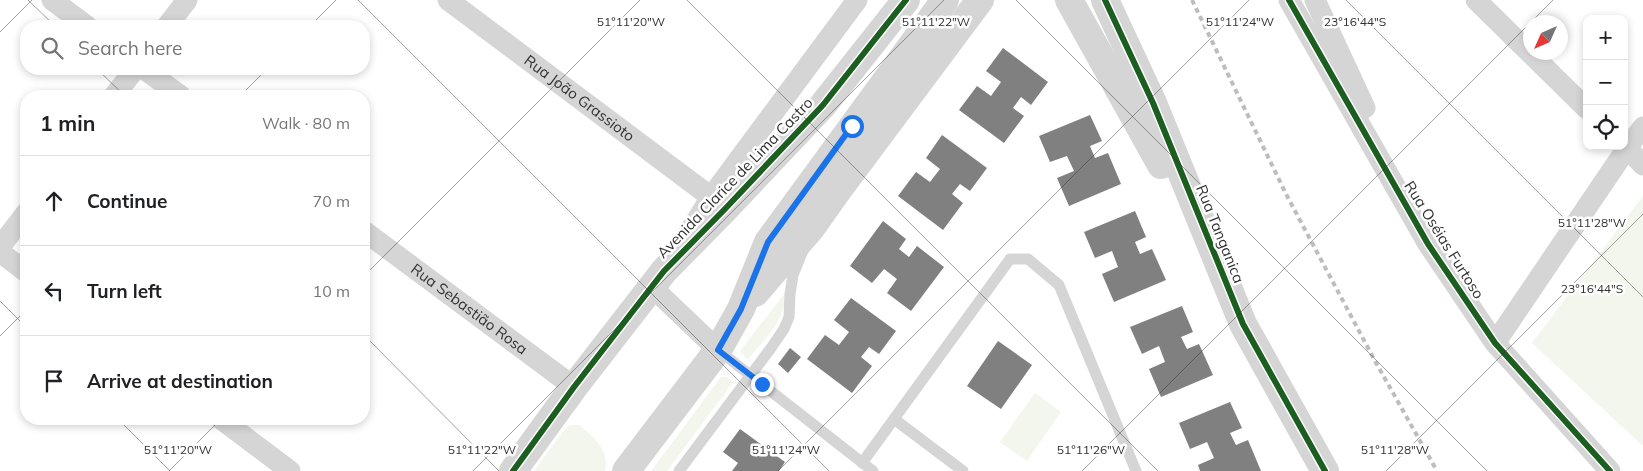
<!DOCTYPE html>
<meta charset="utf-8">
<style>
body{margin:0;font-family:Mulish,sans-serif;background:#f2f2f2;color:#202124}
.controls{position:absolute;right:15px;top:15px;display:grid;overflow:hidden;border-radius:10px;box-shadow:0 2px 8px #0003}
.controls button{width:45px;height:45px;display:grid;place-items:center;padding:0;border:0;border-bottom:1px solid #e0e0e0;background:#fff;color:#202124;font:25px sans-serif}
.compass{position:absolute;left:1523px;top:15px;width:45px;height:45px;border-radius:50%;background:#fff;box-shadow:0 2px 8px #0003;rotate:225deg}
.stop{position:absolute;width:15px;height:15px;margin:-11px;border:4px solid #1a73e8;border-radius:50%;background:#fff}
.stop.end{background:#1a73e8;border-color:#fff;box-shadow:0 1px 5px #0008}
.list{margin:0;padding:0;list-style:none}
h2{display:flex;justify-content:space-between;align-items:center;height:65px;margin:0;padding:0 20px;font-size:21px}
h2 small{font-size:16px;font-weight:400;color:#757577}
.list li{display:grid;grid-template-columns:32px 1fr auto;gap:15px;align-items:center;box-sizing:border-box;height:90px;padding:0 20px;border-top:1px solid #e0e0e0}
.list b{display:block;font-size:19px;white-space:nowrap}
.list em{font-size:16px;font-style:normal;color:#757577}
.icon{flex:none;width:28px;height:28px;fill:none;stroke:currentColor;stroke-width:2;stroke-linecap:round;stroke-linejoin:round}
.map{position:relative;flex:none;width:1643px;height:471px;overflow:hidden}
.search{position:absolute;background:#fff;box-shadow:0 2px 8px #0003;left:20px;top:20px;width:350px;height:55px;display:flex;align-items:center;gap:12px;box-sizing:border-box;padding:0 18px;border-radius:20px;color:#757577;font-size:19px}
.panel{position:absolute;background:#fff;box-shadow:0 2px 8px #0003;left:20px;top:90px;width:350px;height:335px;border-radius:20px}
.map>svg:first-child{display:block}
.green{fill:#f2f6ed}
.building{fill:#808080}
.lines{fill:none;stroke-linecap:round;stroke-linejoin:round}
.service{stroke:#d5d5d5;stroke-width:11}
.minor{stroke:#d5d5d5;stroke-width:21}
.tertiary{stroke:#d5d5d5;stroke-width:28}
.rail{stroke:#bdbdbd;stroke-width:4;stroke-dasharray:5 4;stroke-linecap:butt}
.cycleway-casing{stroke:#fff;stroke-width:9}
.cycleway{stroke:#1b5e20;stroke-width:6}
.route{stroke:#1a73e8;stroke-width:6}
.ticks{fill:none;stroke:#313131;stroke-width:1;stroke-opacity:0.45}
.labels{text-anchor:middle;stroke-width:5;stroke-linejoin:round;paint-order:stroke}
.street-label{font-size:15px;fill:#313131;stroke:#fff}
.ticks-label{font-size:12px;text-anchor:middle;fill:#313131;stroke:#fff;stroke-width:5;stroke-linejoin:round;paint-order:stroke}
</style>
<div class="map">
<svg width="1643" height="471" viewBox="0 0 1643 471">
<rect width="100%" height="100%" fill="#fff"/>
<!-- green -->
<g class="green">
<polygon points="1643,196 1643,446 1532,343"/>
<path d="M785,293C787,318 763,342 747,360L740,351Z"/>
<polygon points="721,377 727,377 733,382 667,471 651,471"/>
<polygon points="1035,393 1061,412 1027,461 1000,442"/>
<path d="M570,425H579C594,437 610,451 605,471H534L562,433Z"/>
</g>
<!-- building -->
<g class="building">
<polygon points="1003,48 1048,82 1031,105 1021,97 1013,108 1024,116 1004,143 959,110 977,86 991,96 1001,82 986,71"/>
<polygon points="1090,115 1102,141 1090,146 1095,158 1108,153 1121,184 1069,206 1057,178 1074,171 1067,156 1050,162 1039,136"/>
<polygon points="942,135 987,168 970,191 960,184 952,194 963,203 943,230 898,196 916,172 930,182 940,169 926,158"/>
<polygon points="1135,211 1146,237 1135,242 1140,254 1152,249 1166,280 1114,302 1102,274 1118,267 1112,251 1095,258 1084,232"/>
<polygon points="883,221 906,239 899,249 909,257 917,246 944,267 911,311 887,293 897,279 884,269 872,283 850,266"/>
<polygon points="851,298 896,331 879,354 869,347 861,357 872,366 852,393 807,359 825,335 839,345 849,332 834,320"/>
<polygon points="1182,306 1193,332 1181,337 1187,349 1199,344 1213,375 1161,397 1149,369 1165,362 1159,346 1142,354 1130,327"/>
<polygon points="998,341 1032,365 1001,409 967,386"/>
<polygon points="790,348 801,357 788,373 778,364"/>
<polygon points="1230,402 1242,428 1230,433 1236,445 1248,440 1261,471 1200,471 1198,465 1214,458 1207,442 1190,449 1179,423"/>
<polygon points="740,429 785,462 779,471 732,471 738,463 723,452"/>
</g>
<g class="lines">
<!-- service -->
<g class="service">
<polyline points="718,350 873,471"/>
<polyline points="894,419 963,471"/>
<polyline points="862,463 1010,259 1028,259 1059,285 1136,471"/>
<polyline points="679,471 771,348 784,329 789,317 790,294 793,275 802,253"/>
</g>
<!-- minor -->
<g class="minor">
<polyline points="52,0 87,26"/>
<path id="s1" d="M448,0L711,197"/>
<polyline points="1289,0 1428,244 1495,343 1610,471"/>
<polyline points="1315,0 1365,108"/>
<polyline points="1476,0 1587,109"/>
<polyline points="167,26 187,0"/>
<polyline points="144,69 181,96"/>
<polyline points="114,96 135,69"/>
<polyline points="1624,145 1643,165"/>
<path id="s2" d="M364,231L574,387"/>
<polyline points="685,239 711,197 857,0"/>
<polyline points="0,247 26,213"/>
<polyline points="0,252 26,272"/>
<polyline points="653,288 718,350"/>
<polyline points="1495,343 1627,148 1643,127"/>
<polyline points="221,419 290,471"/>
</g>
<!-- tertiary -->
<g class="tertiary">
<polyline points="1069,0 1161,165"/>
<polyline points="1105,0 1153,103 1243,324 1325,471"/>
<polyline points="755,293 812,227 836,193 980,0"/>
<polyline points="513,471 574,387 664,271 724,210 823,105 906,0"/>
<polyline points="626,471 718,350 741,309 768,242 945,0"/>
</g>
<!-- rail -->
<polyline class="rail" points="1192,0 1286,194 1375,361 1437,471"/>
<!-- cycleway casing -->
<g class="cycleway-casing">
<g id="cycleway">
<polyline points="1105,0 1153,103 1243,324 1325,471"/>
<polyline points="1289,0 1428,244 1495,343 1610,471"/>
<polyline points="513,471 574,387 664,271 724,210 823,105 906,0"/>
</g>
</g>
<!-- cycleway -->
<use href="#cycleway" class="cycleway"/>
</g>
<g class="lines">
<!-- route -->
<polyline class="route" points="762,384 718,350 741,309 768,242 852,126"/>
</g>
<!-- ticks -->
<path class="ticks" d="M28,0L55,26M358,0L829,471M687,0L1158,471M1016,0L1487,471M1346,0L1643,297M310,26L336,0M0,32L32,0M97,69L125,96M240,96L267,69M364,276L640,0M0,301L26,327M364,335L499,471M0,336L26,310M118,419L170,471M169,471L221,419M473,471L944,0M778,471L1249,0M1082,471L1553,0M1386,471L1643,214"/>
<g class="labels">
<!-- street labels -->
<g class="street-label">
<text dy="5" stroke="none"><textPath href="#s1" startOffset="164">Rua João Grassioto</textPath></text>
<text transform="translate(735 178) rotate(-46)" y="5">Avenida Clarice de Lima Castro</text>
<text transform="translate(1220 234) rotate(68)" y="5">Rua Tanganica</text>
<text transform="translate(1444 240) rotate(58)" y="5">Rua Oséias Furtoso</text>
<text dy="5" stroke="none"><textPath href="#s2" startOffset="131">Rua Sebastião Rosa</textPath></text>
</g>
</g>
<g class="ticks-label">
<text x="631" y="26">51°11'20"W</text>
<text x="936" y="26">51°11'22"W</text>
<text x="1240" y="26">51°11'24"W</text>
<text x="1355" y="26">23°16'44"S</text>
<text x="1592" y="227">51°11'28"W</text>
<text x="1592" y="293">23°16'44"S</text>
<text x="178" y="454">51°11'20"W</text>
<text x="482" y="454">51°11'22"W</text>
<text x="786" y="454">51°11'24"W</text>
<text x="1091" y="454">51°11'26"W</text>
<text x="1395" y="454">51°11'28"W</text>
</g>
</svg>
<div class="controls">
<button>+</button>
<button>−</button>
<button><svg class="icon" aria-label="locate" viewBox="0 0 24 24"><circle cx="12" cy="12" r="6"/><path d="M12 2v4M12 18v4M2 12h4M18 12h4"/></svg></button>
</div>
<svg class="compass" viewBox="-18 -18 36 36"><path d="M0-13l5 13h-10z" fill="#e53935"/><path d="M0 13l5-13h-10z" fill="#757577"/></svg>
<div class="stop" style="left:852px;top:126px"></div>
<div class="stop end" style="left:762px;top:384px"></div>
<div class="search"><svg class="icon" aria-label="search" viewBox="0 0 24 24"><circle cx="10" cy="10" r="6"/><path d="M15 15l6 6"/></svg>Search here</div>
<section class="panel">
<h2>1 min<small>Walk · 80 m</small></h2>
<ul class="list">
<li><svg class="icon" aria-label="ahead" viewBox="0 0 24 24"><path d="M12 20V5M6 11l6-6 6 6"/></svg><div><b>Continue</b></div><em>70 m</em></li>
<li><svg class="icon" aria-label="left" viewBox="0 0 24 24"><path d="M17 20v-9H6M10 6l-5 5 5 5"/></svg><div><b>Turn left</b></div><em>10 m</em></li>
<li><svg class="icon" aria-label="arrive" viewBox="0 0 24 24"><path d="M6 21V4h12l-3 4 3 4H6"/></svg><div><b>Arrive at destination</b></div></li>
</ul>
</section>
</div>
